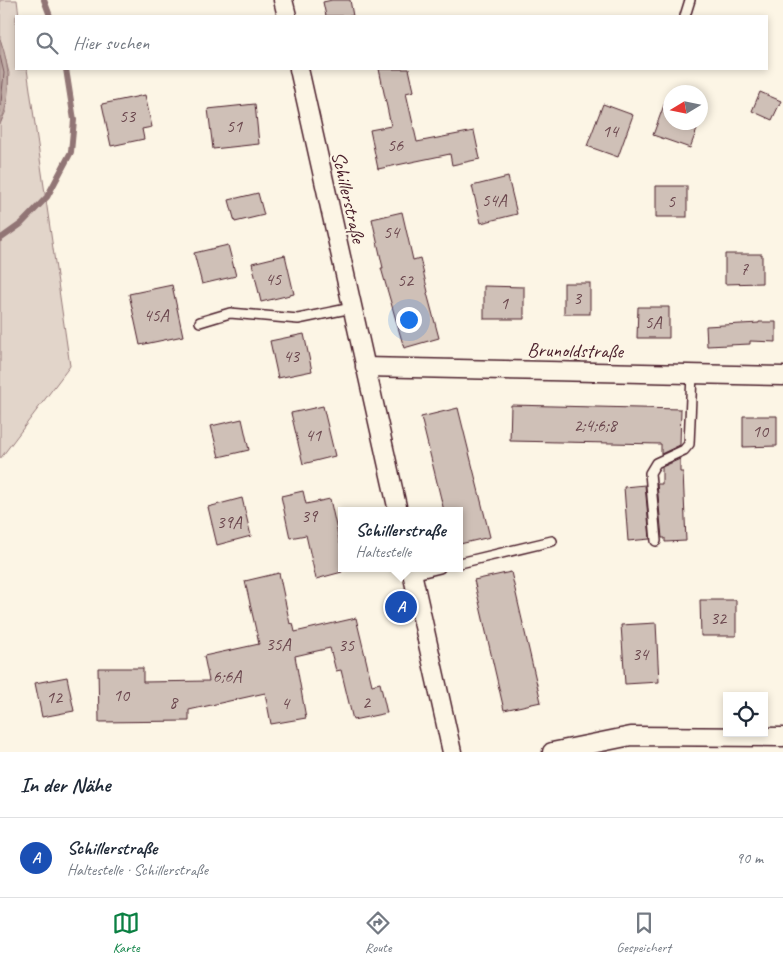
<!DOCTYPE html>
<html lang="de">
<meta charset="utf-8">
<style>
body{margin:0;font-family:Caveat,sans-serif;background:#f6f6f7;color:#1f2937}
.controls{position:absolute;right:15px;bottom:15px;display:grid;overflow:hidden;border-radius:0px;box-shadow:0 2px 8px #0003}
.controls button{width:45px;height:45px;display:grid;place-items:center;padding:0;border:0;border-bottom:1px solid #e0e1e3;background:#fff;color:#1f2937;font:25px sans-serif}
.compass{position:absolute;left:663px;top:85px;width:45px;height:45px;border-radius:50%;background:#fff;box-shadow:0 2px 8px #0003;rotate:260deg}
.you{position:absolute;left:408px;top:319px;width:18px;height:18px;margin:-12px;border:4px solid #fff;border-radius:50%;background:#1a73e8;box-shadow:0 0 0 8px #1a73e833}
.badge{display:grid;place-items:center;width:32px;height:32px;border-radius:50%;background:#0b8043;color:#fff;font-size:16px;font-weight:700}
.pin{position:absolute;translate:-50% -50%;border:2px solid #fff;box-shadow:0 1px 5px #0006}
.popup{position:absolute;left:338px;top:507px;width:125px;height:65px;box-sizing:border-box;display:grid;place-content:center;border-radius:0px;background:#fff;filter:drop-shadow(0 1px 4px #0005);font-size:16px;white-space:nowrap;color:#747a83}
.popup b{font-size:19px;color:#1f2937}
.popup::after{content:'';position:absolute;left:50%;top:100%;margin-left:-10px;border:10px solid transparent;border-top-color:#fff}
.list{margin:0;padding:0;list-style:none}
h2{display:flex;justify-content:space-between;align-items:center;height:65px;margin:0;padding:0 20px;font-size:21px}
h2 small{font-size:16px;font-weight:400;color:#747a83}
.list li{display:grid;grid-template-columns:32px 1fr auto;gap:15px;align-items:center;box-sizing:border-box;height:80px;padding:0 20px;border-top:1px solid #e0e1e3}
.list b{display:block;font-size:19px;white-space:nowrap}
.list p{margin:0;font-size:16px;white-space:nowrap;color:#747a83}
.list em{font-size:16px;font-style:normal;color:#747a83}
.icon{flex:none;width:28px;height:28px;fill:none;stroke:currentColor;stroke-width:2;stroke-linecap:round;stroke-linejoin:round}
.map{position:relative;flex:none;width:783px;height:752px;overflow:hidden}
.search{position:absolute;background:#fff;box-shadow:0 2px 8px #0003;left:15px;right:15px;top:15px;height:55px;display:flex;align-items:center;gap:12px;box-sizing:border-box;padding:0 18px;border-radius:0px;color:#747a83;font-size:19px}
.sheet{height:145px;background:#fff}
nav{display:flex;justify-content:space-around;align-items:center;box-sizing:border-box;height:70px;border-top:1px solid #e0e1e3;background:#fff;font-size:14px;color:#747a83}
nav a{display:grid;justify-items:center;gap:2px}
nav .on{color:#0b8043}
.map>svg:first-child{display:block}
.green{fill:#e2d5ca;stroke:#967a7a}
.water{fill:#c0aca5;stroke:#917474}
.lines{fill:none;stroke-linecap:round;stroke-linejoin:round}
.shore{stroke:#79575c;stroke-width:1}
.stream{stroke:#917474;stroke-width:6}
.building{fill:#cfc0b7;stroke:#4a1f2b}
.service-casing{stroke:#4a1f2b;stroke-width:12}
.minor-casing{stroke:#4a1f2b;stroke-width:21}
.service{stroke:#fcf5e5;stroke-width:9}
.minor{stroke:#fcf5e5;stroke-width:18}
.labels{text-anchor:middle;stroke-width:4.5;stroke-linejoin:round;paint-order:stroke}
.number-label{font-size:18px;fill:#6b474e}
.street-label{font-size:20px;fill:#4a1f2b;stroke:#fcf5e5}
</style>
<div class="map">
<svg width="783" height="752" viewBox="0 0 783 752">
<rect width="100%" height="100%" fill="#fcf5e5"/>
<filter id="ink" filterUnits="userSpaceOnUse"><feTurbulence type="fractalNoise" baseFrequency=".02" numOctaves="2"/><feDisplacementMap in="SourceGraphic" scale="10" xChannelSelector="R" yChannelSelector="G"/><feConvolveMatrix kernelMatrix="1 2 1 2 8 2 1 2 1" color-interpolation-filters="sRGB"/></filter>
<g filter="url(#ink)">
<!-- green -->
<polygon class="green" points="0,0 17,0 19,16 16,16 16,69 27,69 70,366 0,459 0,124 6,111 9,73 0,39"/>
<!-- water -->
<path class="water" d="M0,39C10,66 12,97 0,124Z"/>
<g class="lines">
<!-- shore -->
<polyline class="shore" points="0,56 4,73 0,112"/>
<!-- stream -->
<g class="stream">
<polyline points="44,0 50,16"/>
<polyline points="0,239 21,224 47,197 71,152 74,120 66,69"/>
</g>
</g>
<!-- building -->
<g class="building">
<polygon points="332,0 350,0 353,16 326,16 323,2"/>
<polygon points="379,69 409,69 414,91 406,93 417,142 474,131 480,159 452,165 450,154 378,169 370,130 391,126"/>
<polygon points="760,92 781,101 772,120 752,111"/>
<polygon points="668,94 670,95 670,122 696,122 695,126 698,127 690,148 653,135"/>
<polygon points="145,95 152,127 142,129 144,139 111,146 102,104"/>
<polygon points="255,104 259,144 213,149 208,109"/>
<polygon points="603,104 633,115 618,157 587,146"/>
<polygon points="508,177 517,214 481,223 472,186"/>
<rect x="656" y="186" width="31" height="31"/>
<polygon points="258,193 264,215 235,222 229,200"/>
<polygon points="402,212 413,260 420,258 428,292 427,293 439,338 404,348 381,268 383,268 372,219"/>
<polygon points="228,245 236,276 202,284 194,253"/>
<polygon points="725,254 762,254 762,283 725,284"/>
<polygon points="285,255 294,294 261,302 252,263"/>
<rect x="564" y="283" width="26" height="31"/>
<polygon points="172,285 183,336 140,345 129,294"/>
<polygon points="484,286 524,287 524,319 484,319"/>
<polygon points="638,307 669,307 669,338 637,338"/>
<polygon points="759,322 776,322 776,342 750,341 750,344 707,346 706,326 759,323"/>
<polygon points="304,334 312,371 278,378 270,341"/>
<polygon points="511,405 681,409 680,445 661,454 661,444 510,441"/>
<polygon points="323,406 335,456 303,464 291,413"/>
<polygon points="458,408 490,537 460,544 460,511 444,511 421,417"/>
<polygon points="743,416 777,416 777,446 743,447"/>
<polygon points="242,419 249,450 219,457 211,426"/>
<polygon points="680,459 680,472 683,472 686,541 665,542 665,538 662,538 657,484 662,484 662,467"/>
<polygon points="645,485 650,539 628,541 624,487"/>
<polygon points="303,491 306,504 330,499 340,544 342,544 342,572 316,579 306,535 290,538 281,496"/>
<polygon points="242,498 251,536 217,545 208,507"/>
<polygon points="511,572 541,702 504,710 474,580"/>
<polygon points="279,573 290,624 293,623 295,632 356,618 372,685 380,683 387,713 353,720 341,670 336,671 330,648 295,656 306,718 271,724 265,693 189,710 189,721 99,722 98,668 143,668 143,682 209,681 204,656 259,644 245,581"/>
<polygon points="700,600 736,600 736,636 701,636"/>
<polygon points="656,623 659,682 625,684 621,625"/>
<polygon points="67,677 74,711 42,717 35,683"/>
</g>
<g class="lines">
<!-- service casing -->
<g class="service-casing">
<g id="service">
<polyline points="685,16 690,0"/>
<polyline points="200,322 230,313 298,319 352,308"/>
<polyline points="656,541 650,473 656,463 684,450 689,444 692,374"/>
<polyline points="460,563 552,541"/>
<polyline points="412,575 440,568"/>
</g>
</g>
<!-- minor casing -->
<g class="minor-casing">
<g id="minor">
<polyline points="283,0 287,16"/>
<polyline points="299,69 398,511"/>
<polyline points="365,367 783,376"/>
<polyline points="411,568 452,752"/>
<polyline points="552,752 631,736 783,737"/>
</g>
</g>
<!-- service -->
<use href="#service" class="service"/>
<!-- minor -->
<use href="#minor" class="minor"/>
</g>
</g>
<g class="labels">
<!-- number labels -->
<g class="number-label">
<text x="127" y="122">53</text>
<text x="234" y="132">51</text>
<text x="610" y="137">14</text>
<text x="395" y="151">56</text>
<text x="494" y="206">54A</text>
<text x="671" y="207">5</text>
<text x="391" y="238">54</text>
<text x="744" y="275">7</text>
<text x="273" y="285">45</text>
<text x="405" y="286">52</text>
<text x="577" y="304">3</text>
<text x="504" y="309">1</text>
<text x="156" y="321">45A</text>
<text x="653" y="328">5A</text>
<text x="291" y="362">43</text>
<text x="595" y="431">2;4;6;8</text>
<text x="760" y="437">10</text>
<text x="313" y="441">41</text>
<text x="309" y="522">39</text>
<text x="229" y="528">39A</text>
<text x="718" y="624">32</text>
<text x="278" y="650">35A</text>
<text x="346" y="651">35</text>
<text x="640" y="660">34</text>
<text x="227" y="682">6;6A</text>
<text x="121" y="701">10</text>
<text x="54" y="703">12</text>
<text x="173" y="708">8</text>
<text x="366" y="708">2</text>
<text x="285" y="709">4</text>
</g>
<!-- street labels -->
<g class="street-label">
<text transform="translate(349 197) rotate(77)" y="7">Schillerstraße</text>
<text transform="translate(575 350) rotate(1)" y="7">Brunoldstraße</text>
</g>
</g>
</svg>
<div class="controls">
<button><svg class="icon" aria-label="locate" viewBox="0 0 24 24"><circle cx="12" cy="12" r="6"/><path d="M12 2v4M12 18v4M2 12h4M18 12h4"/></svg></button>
</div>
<svg class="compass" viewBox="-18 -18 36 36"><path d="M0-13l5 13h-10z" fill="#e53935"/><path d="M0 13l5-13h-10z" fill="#747a83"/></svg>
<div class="you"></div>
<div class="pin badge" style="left:401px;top:607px;background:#1a4fb4">A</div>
<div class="popup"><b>Schillerstraße</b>Haltestelle</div>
<div class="search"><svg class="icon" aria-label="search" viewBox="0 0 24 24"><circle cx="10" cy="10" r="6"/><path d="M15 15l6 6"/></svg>Hier suchen</div>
</div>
<section class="sheet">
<h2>In der Nähe<small></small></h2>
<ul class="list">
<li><span class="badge" style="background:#1a4fb4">A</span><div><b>Schillerstraße</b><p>Haltestelle · Schillerstraße</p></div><em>90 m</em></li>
</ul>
</section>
<nav>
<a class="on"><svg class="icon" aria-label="map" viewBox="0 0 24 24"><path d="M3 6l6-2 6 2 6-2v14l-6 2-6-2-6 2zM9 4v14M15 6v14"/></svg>Karte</a>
<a><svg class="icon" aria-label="directions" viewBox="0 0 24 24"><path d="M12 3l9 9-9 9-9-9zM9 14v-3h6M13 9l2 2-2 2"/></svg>Route</a>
<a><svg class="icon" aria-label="saved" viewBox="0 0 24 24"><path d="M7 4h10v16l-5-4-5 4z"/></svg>Gespeichert</a>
</nav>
